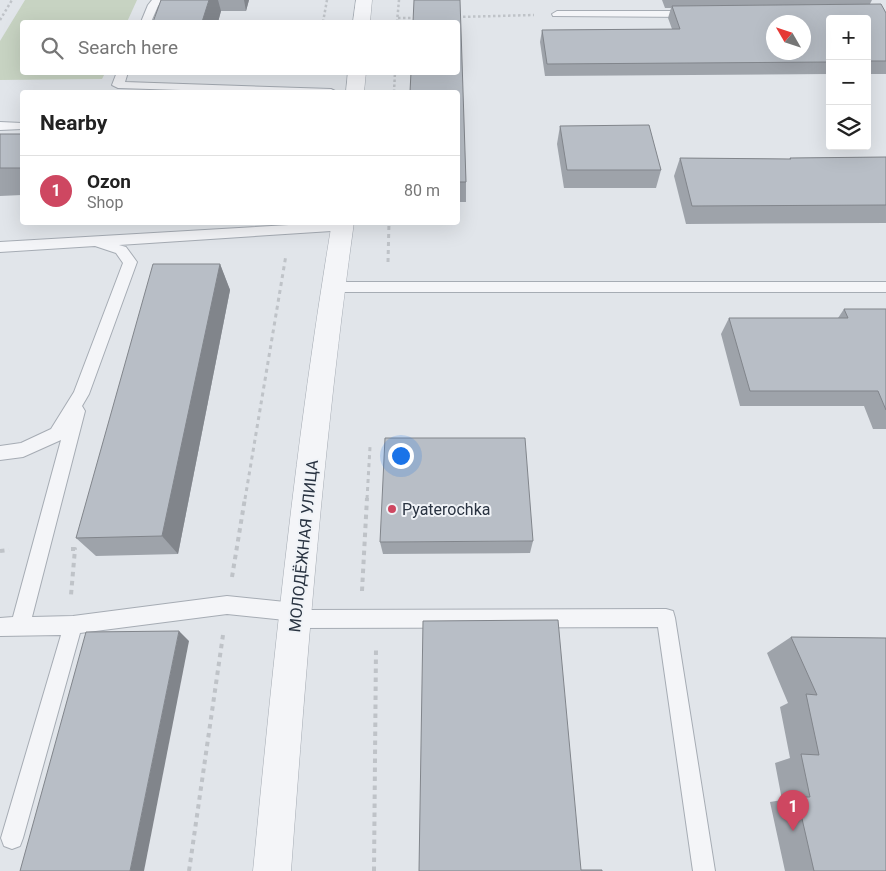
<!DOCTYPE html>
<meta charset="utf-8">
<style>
body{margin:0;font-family:Roboto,sans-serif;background:#f6f6f6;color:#222}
.controls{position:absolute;right:15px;top:15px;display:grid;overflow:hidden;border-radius:5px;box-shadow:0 5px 20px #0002}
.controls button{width:45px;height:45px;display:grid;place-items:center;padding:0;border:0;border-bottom:1px solid #e0e0e0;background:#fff;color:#222;font:25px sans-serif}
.compass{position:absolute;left:766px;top:15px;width:45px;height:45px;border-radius:50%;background:#fff;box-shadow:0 5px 20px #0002;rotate:309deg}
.you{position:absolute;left:400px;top:455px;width:18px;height:18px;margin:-12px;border:4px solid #fff;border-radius:50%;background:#1a73e8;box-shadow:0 0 0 8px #1a73e833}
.badge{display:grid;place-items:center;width:32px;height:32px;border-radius:50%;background:#ce4761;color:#fff;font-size:16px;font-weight:700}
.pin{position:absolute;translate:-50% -41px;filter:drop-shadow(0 1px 2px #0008)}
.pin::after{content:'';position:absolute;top:26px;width:18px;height:15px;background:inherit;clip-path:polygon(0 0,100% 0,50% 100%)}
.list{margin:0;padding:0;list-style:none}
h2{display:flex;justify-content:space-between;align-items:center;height:65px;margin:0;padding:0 20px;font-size:21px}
h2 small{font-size:16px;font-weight:400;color:#767676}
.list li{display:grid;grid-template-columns:32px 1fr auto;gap:15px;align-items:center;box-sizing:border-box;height:70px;padding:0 20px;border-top:1px solid #e0e0e0}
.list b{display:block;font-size:19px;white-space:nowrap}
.list p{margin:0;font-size:16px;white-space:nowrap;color:#767676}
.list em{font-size:16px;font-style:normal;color:#767676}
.icon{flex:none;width:28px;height:28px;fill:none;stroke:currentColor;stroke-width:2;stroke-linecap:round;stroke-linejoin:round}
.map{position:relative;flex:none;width:886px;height:871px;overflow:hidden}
.search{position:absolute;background:#fff;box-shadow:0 5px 20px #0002;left:20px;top:20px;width:440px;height:55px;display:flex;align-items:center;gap:12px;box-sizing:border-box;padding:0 18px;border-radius:5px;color:#767676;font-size:19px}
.panel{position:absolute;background:#fff;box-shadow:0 5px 20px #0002;left:20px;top:90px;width:440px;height:135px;border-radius:5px}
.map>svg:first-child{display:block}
.green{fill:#c7d3c2}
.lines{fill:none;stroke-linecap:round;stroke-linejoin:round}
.service-casing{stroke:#a6acb4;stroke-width:2}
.tertiary-casing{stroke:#a6acb4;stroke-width:1}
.path-far2{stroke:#bfc3c8;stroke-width:2.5;stroke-dasharray:2.5 2.5;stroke-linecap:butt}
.path-far1{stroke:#bfc3c8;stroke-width:3;stroke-dasharray:4 4;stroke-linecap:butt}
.path{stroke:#bfc3c8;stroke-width:4;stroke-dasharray:4.5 4.5;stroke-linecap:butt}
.service{fill:#f4f5f8;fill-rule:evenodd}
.tertiary{fill:#f4f5f8;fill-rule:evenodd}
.wall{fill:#9ea3aa}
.shaded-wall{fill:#81858b}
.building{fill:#b8bec6;stroke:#81858b;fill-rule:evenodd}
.poi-dot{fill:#ce4761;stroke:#f0f3f7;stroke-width:2}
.labels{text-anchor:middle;stroke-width:4;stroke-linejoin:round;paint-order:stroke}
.poi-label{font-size:16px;fill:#293341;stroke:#f0f3f7;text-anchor:start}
.street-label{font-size:16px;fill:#293341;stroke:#f0f3f7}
</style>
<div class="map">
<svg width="886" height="871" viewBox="0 0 886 871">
<rect width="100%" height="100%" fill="#e1e5ea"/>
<!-- green -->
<polygon class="green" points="25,0 137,0 127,22 22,22 22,72 105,73 102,79 0,80 0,41"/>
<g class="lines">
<!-- service casing -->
<g class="service-casing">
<g id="service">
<polygon points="152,0 163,0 158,6 151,22 141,22 148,5"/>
<polygon points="557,11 692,11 697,14 692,17 553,16 552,14"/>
<polygon points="117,72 128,72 125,82 331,89 337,92 244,92 118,88 112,85"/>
<polygon points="0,122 22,123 22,129 0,130"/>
<polygon points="341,222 347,224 349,227 347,230 119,245 126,247 137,262 89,394 82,406 85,411 32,617 73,616 227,596 295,603 302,605 303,610 666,609 673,611 675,618 715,871 693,871 658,627 294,628 287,626 285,620 227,614 80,633 23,838 20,846 12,849 4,846 1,838 61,635 0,636 0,618 13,617 61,440 23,457 0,460 0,446 21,443 51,429 74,392 123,263 116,253 95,246 0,252 0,242"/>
<polygon points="333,282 886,282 886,292 333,292 328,291 326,287 328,283"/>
</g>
</g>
<!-- tertiary casing -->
<g class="tertiary-casing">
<g id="tertiary">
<polygon points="356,0 372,0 370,22 353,22"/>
<polygon points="348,72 366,72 364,92 346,92"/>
<path d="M332,222H354C324,438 307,655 291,871H253C274,654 296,437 332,222Z"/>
</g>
</g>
<!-- path-far2 -->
<g class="path-far2">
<polyline points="458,17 534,15"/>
<polyline points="398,18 416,18"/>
<polyline points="0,20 12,0"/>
<polyline points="323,22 327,0"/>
<polyline points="397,22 399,0"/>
<polyline points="394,92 395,72"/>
</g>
<!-- path-far1 -->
<g class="path-far1">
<polyline points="388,262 389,222"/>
<polyline points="245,499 286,255"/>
<polyline points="367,499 370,447"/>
</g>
<!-- path -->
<g class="path">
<polyline points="71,549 75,549 71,595"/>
<polyline points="0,551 9,550"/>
<polyline points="232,577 245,498"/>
<polyline points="362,591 367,498"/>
<polyline points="189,871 223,635"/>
<polyline points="374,871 376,647"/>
</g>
<!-- service -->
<use href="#service" class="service"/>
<!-- tertiary -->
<use href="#tertiary" class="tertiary"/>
</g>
<!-- wall -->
<g class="wall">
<polygon points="161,0 249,0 246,11 221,11 218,22 153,22"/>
<polygon points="662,0 872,0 870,4 886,13 886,74 867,74 867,19 830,19 830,74 545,76 540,42 542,30 672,29 668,18 671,8 665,8"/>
<polygon points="458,92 466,182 466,202 458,202"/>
<polygon points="560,126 661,170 656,188 564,188 557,144"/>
<polygon points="0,134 22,134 22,195 0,196"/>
<polygon points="886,157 886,223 686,224 674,176 680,158 789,159 790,158"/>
<polygon points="220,264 230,290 178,554 96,556 76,538"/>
<polygon points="844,309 886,309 886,429 873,429 864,406 740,406 721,334 729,318 838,318"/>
<polygon points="533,541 530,553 383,554 380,542"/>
<polygon points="791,637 886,638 886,871 785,871 770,802 782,800 775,763 790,758 780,707 788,703 767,653"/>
</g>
<!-- shaded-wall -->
<g class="shaded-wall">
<polygon points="209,0 218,0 221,11 218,22 202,22"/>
<polygon points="244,0 249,0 246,11"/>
<polygon points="220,264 230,290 178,554 162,536"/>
<polygon points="179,631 189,641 144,871 130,871"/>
</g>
<!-- building -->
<g class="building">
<polygon points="161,0 209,0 202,22 153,22"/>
<polygon points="414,0 460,0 466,182 458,182 458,92 410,92 411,72 458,72 458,22 413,22"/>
<path d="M881,4L886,13V61H867V19H830V62L547,64L542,30L680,29L672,6ZM774,22H804V52H774Z"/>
<polygon points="649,125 661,170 567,170 560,126"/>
<rect x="0" y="134" width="22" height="34"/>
<polygon points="886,157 886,205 692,206 680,158 791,159 790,158"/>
<polygon points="153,264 220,264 162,536 76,538"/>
<polygon points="844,309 886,309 886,410 878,391 750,391 729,318 848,318"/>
<polygon points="385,438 525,438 533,541 380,542"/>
<polygon points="558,620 581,870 602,870 602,871 419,871 423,621"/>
<polygon points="179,631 130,871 20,871 86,632"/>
<polygon points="791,637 886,638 886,871 814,871 797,797 810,797 801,754 819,755 806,694 817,695"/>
</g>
<!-- markers -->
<circle class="poi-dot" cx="392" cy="509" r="5"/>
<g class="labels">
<!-- poi labels -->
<g class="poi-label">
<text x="402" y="515">Pyaterochka</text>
</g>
<!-- street labels -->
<g class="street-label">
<text transform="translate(303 546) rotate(-84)" y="6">МОЛОДЁЖНАЯ УЛИЦА</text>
</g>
</g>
</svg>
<div class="controls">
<button>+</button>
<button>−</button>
<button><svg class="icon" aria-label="layers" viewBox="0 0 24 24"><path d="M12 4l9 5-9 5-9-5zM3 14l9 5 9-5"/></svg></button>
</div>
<svg class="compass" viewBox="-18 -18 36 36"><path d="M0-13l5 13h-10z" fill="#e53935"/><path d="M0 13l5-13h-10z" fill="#767676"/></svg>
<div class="you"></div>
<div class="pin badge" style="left:793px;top:831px">1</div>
<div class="search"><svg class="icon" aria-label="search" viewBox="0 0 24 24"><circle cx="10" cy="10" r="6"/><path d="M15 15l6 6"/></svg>Search here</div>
<section class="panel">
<h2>Nearby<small></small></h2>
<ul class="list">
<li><span class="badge">1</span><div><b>Ozon</b><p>Shop</p></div><em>80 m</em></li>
</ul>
</section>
</div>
